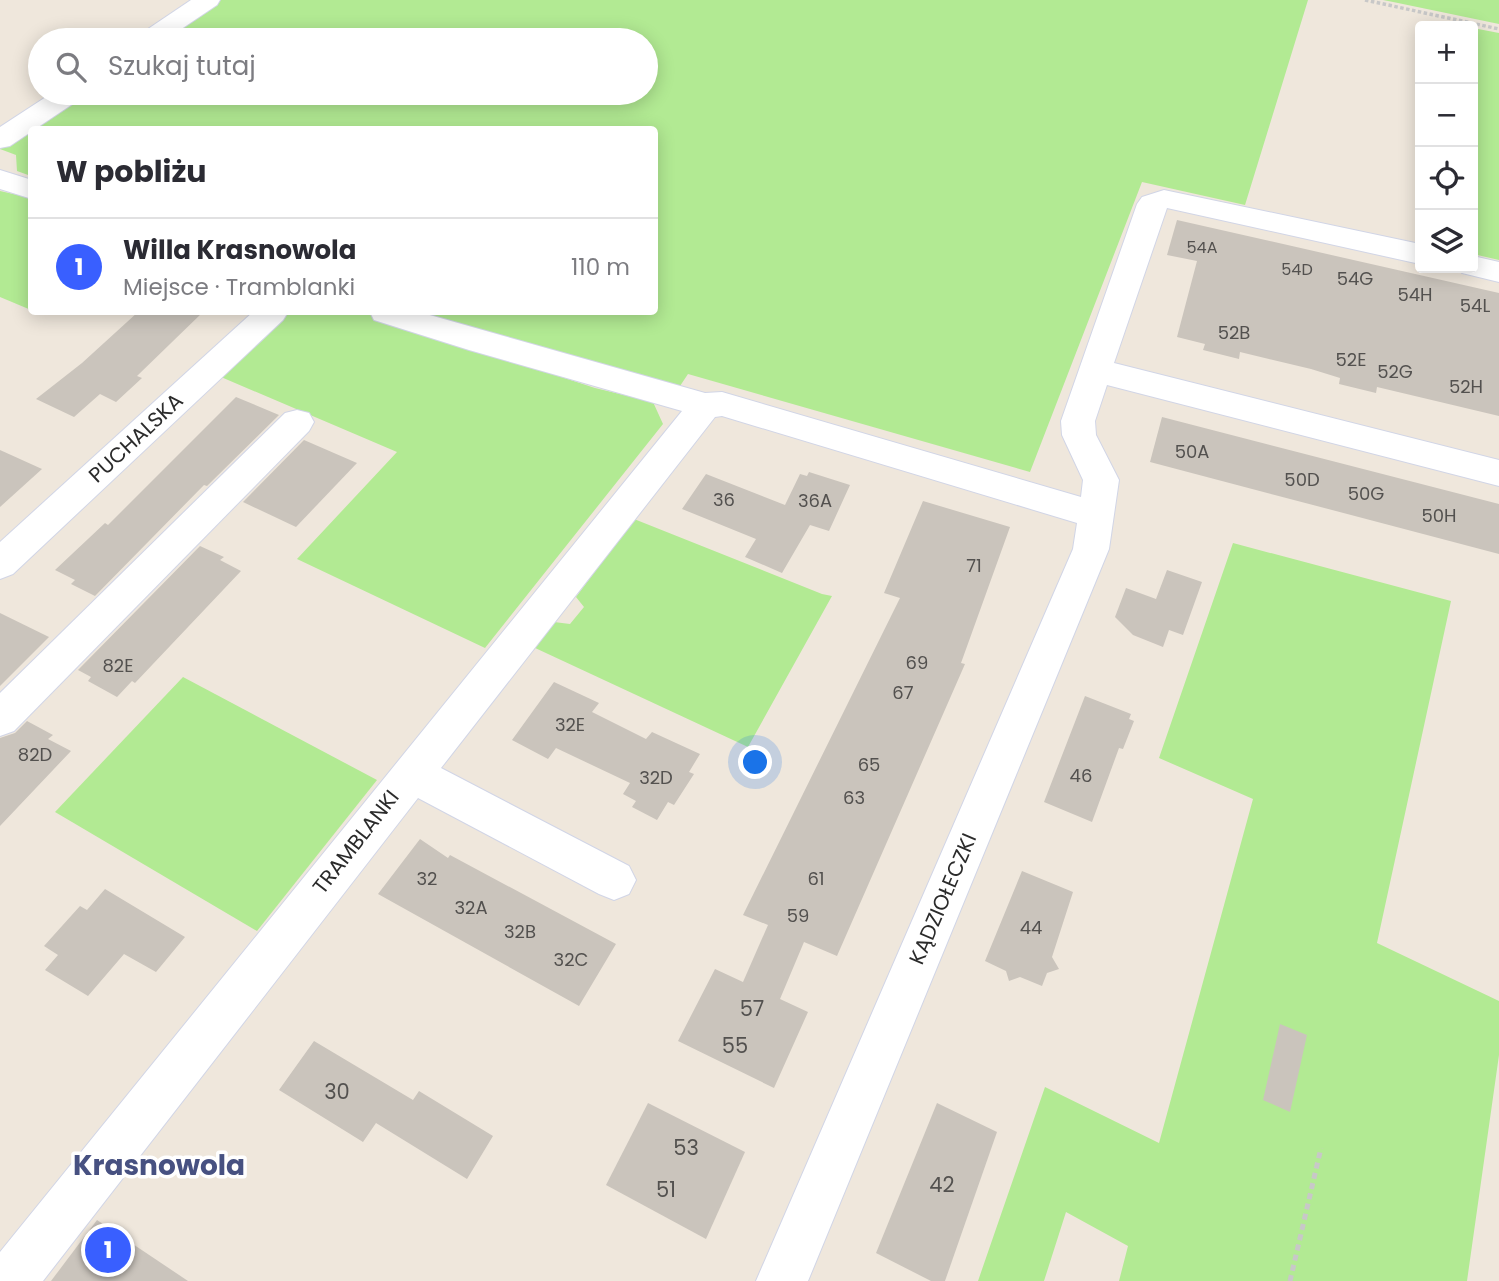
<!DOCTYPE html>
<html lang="pl">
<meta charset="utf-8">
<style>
body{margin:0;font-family:Poppins,sans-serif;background:#f2f2f3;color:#2b2b33}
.controls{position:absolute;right:21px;top:21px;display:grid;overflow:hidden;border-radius:7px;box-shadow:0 4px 18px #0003}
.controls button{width:63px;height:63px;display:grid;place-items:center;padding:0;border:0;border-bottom:2px solid #e1e1e2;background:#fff;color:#2b2b33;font:35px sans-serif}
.you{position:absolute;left:756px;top:763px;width:24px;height:24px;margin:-18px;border:5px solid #fff;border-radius:50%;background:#1a73e8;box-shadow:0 0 0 10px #1a73e833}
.badge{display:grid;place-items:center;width:46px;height:46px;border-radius:50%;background:#395fff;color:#fff;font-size:23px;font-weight:700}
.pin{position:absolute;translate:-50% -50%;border:4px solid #fff;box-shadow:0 2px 7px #0006}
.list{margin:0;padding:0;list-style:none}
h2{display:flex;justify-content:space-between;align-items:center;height:91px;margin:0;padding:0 28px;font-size:30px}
h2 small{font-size:23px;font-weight:400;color:#7c7c81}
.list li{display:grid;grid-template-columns:46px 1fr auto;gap:21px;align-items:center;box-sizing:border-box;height:98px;padding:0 28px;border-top:2px solid #e1e1e2}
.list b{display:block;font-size:26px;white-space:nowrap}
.list p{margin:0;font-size:23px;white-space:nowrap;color:#7c7c81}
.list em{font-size:23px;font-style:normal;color:#7c7c81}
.icon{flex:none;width:38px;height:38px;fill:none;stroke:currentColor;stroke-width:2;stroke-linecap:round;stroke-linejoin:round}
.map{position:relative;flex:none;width:1499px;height:1281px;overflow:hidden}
.search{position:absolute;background:#fff;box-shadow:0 4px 18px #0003;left:28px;top:28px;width:630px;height:77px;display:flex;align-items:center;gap:18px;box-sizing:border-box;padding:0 24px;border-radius:38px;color:#7c7c81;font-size:26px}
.panel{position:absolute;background:#fff;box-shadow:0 4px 18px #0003;left:28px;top:126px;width:630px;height:189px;border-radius:7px}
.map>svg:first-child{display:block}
.green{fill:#b2ea93}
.building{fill:#cac4bc}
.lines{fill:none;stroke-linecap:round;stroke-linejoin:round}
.minor-casing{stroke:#d1d5e6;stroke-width:2}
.path-far1{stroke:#c8c8c8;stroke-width:3.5;stroke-dasharray:3.5 2.5;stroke-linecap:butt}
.path{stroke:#c8c8c8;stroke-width:5;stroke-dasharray:6 4.5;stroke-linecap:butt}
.minor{fill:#fff;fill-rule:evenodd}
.labels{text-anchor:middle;stroke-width:7;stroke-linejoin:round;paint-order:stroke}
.far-number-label{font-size:16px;fill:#53514f}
.number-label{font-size:18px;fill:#53514f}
.street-label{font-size:21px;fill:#2b2b2b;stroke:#fff}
.near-number-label{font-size:21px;fill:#53514f}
.near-neighbourhood-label{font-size:28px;font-weight:bold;fill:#475181;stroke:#fff}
</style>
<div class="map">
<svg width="1499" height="1281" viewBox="0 0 1499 1281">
<rect width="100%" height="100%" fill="#efe7dc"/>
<!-- green -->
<g class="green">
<polygon points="218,0 1308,0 1245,205 1142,182 1030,472 688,374 676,392 406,312 654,312 654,130 32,130 31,176 17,171 16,155 0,149 82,93 646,93 646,40 159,40"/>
<polygon points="1383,0 1499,0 1499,24 1398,3"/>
<polygon points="1473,28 1499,33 1499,260 1473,254"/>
<polygon points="0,191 31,198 31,310 0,297"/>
<polygon points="290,312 362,312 595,388 653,402 663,424 485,648 297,559 397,452 221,377"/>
<polygon points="634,519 822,594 832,596 748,747 533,647 554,622 570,624 584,607 576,597"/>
<polygon points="1233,543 1451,601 1377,943 1499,1001 1499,1055 1467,1281 1119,1281 1128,1246 1066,1212 1044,1281 978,1281 1045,1087 1159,1143 1253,799 1159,758"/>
<polygon points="183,677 377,780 257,931 55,812"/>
</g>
<!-- building -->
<g class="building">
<polygon points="1177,220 1499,293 1499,416 1377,387 1376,393 1339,384 1340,378 1311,369 1240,352 1239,359 1203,350 1205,344 1177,337 1197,261 1167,255"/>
<polygon points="138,312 203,312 137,376 142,378 116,402 100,394 74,417 36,399 82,363"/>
<polygon points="236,397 279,415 207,486 204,485 95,596 71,584 75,580 55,570 105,523 108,525"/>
<polygon points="1162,417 1499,504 1499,554 1150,462"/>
<polygon points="304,440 357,463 296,527 243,502"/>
<polygon points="0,450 42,469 0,507"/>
<polygon points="809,472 850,485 829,531 810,525 782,573 745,557 756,539 682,509 706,474 785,505 800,474 807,476"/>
<polygon points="923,501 1010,527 961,663 965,664 837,956 804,942 780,999 808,1012 774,1088 678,1041 715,969 743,982 768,925 743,915 900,598 884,593"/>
<polygon points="200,546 224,557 220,560 241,571 135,683 132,681 117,697 88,681 91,677 78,670"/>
<polygon points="1167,570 1202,582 1183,635 1169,630 1163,647 1133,635 1115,617 1126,588 1156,599"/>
<polygon points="0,613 49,637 0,686"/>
<polygon points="554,682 599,703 592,712 646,739 652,732 700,754 689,772 694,774 674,805 668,802 657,820 632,807 636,801 623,794 630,783 556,748 548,759 512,740"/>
<polygon points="1085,696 1131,714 1129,719 1134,721 1123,749 1119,748 1092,822 1044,802"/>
<polygon points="27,721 53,735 48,739 71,751 0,826 0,738 15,733"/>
<polygon points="420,839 448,858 450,855 616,944 579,1006 378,894"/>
<polygon points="1022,871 1073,892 1052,957 1059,969 1047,973 1042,986 1020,977 1009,981 1006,971 985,961"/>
<polygon points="105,889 185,937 156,972 124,954 88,996 45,970 58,955 44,946 80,906 87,910"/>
<polygon points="1280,1024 1307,1035 1290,1112 1263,1100"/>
<polygon points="314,1041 413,1100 419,1091 493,1136 467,1179 376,1123 363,1142 279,1090"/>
<polygon points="648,1103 745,1152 706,1239 606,1185"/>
<polygon points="937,1103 997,1132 945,1281 931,1281 876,1253"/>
<polygon points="97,1220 188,1281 51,1281"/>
</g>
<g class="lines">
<!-- minor casing -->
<g class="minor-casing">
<g id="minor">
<polygon points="191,0 220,0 217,5 165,40 135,40 139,35"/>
<polygon points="52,93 83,93 80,99 10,146 0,148 0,127"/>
<polygon points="0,170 32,180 32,199 0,189"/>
<polygon points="1164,190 1420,244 1420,264 1167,208 1114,363 1499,460 1499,486 1107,385 1095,421 1096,435 1119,480 1109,549 808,1281 756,1281 1073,549 1077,523 722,416 715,417 441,768 629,866 636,880 629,894 614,900 599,894 418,798 43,1281 0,1281 0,1252 682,411 469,350 374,320 370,312 419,312 705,393 722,392 1081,497 1083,480 1062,435 1061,421 1137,204 1142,197"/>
<polygon points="1473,256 1499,262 1499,282 1462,273 1459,268 1473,268"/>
<polygon points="253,312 288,312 283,320 13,574 0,579 0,542"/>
<polygon points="297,410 309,413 314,422 309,431 14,731 0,736 0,693 285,413"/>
</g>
</g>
<!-- path-far1 -->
<polyline class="path-far1" points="1365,0 1499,29"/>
<!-- path -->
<polyline class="path" points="1290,1281 1321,1148"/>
<!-- minor -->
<use href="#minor" class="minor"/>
</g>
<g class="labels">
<!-- far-number labels -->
<g class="far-number-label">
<text x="1202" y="253">54A</text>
<text x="1297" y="275">54D</text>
</g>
<!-- number labels -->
<g class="number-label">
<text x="1355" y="285">54G</text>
<text x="1415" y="301">54H</text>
<text x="1475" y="312">54L</text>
<text x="1234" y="339">52B</text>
<text x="1351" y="366">52E</text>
<text x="1395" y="378">52G</text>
<text x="1466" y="393">52H</text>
<text x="1192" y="458">50A</text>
<text x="1302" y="486">50D</text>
<text x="1366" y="500">50G</text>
<text x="724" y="506">36</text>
<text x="815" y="507">36A</text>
<text x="1439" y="522">50H</text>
<text x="974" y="572">71</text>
<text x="917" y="669">69</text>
<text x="118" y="672">82E</text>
<text x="903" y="699">67</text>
<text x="570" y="731">32E</text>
<text x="35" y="761">82D</text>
<text x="869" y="771">65</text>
<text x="1081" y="782">46</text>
<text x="656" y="784">32D</text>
<text x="854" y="804">63</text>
<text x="427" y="885">32</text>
<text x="816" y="885">61</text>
<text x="471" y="914">32A</text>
<text x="798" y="922">59</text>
<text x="1031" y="934">44</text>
<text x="520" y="938">32B</text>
<text x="571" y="966">32C</text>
</g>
<!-- street labels -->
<g class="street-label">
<text transform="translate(136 438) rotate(-43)" y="7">PUCHALSKA</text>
<text transform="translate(356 842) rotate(-52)" y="7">TRAMBLANKI</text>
<text transform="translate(943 899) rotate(-67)" y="7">KĄDZIOŁECZKI</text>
</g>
<!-- near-number labels -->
<g class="near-number-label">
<text x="752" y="1016">57</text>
<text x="735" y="1053">55</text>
<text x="337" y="1099">30</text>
<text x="686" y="1155">53</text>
<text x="942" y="1192">42</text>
<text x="666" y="1197">51</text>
</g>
<!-- near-neighbourhood labels -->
<g class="near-neighbourhood-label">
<text x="159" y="1175">Krasnowola</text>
</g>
</g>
</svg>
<div class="controls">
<button>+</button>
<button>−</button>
<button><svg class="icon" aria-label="locate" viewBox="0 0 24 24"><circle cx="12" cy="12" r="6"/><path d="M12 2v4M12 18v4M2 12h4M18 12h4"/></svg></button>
<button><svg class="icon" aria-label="layers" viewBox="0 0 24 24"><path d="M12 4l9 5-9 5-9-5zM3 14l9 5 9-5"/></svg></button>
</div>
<div class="you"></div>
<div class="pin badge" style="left:108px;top:1250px">1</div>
<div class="search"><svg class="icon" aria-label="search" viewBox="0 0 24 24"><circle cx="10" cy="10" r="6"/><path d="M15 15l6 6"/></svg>Szukaj tutaj</div>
<section class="panel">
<h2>W pobliżu<small></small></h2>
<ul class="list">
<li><span class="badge">1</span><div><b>Willa Krasnowola</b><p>Miejsce · Tramblanki</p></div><em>110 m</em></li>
</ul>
</section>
</div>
